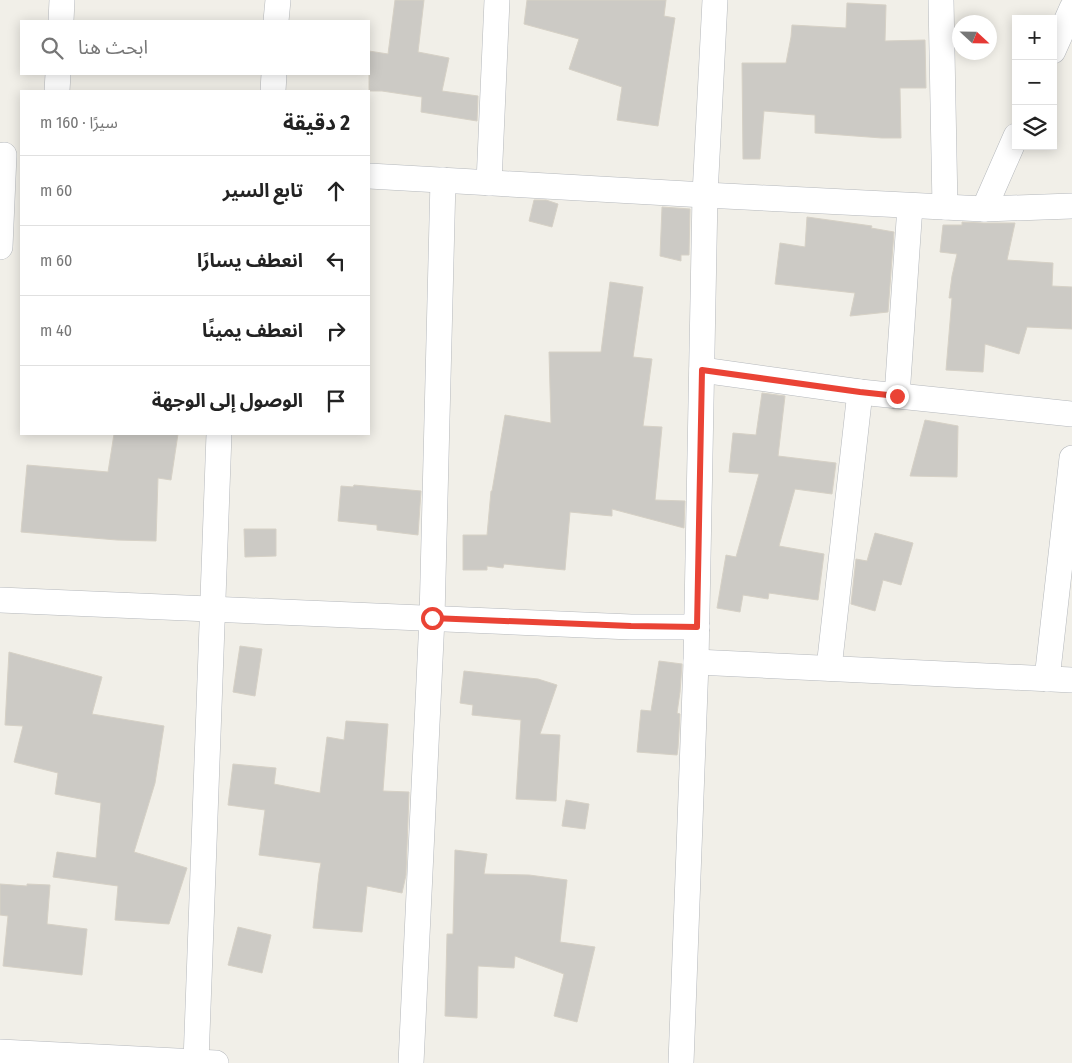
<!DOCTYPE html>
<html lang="ar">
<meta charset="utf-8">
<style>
body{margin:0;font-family:"Fira Sans Condensed","Noto Sans Arabic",sans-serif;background:#f2f2f2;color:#222;direction:rtl}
.controls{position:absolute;right:15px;top:15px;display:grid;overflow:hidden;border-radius:0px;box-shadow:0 2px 12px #0003}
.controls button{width:45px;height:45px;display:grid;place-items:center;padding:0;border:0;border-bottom:1px solid #e0e0e0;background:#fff;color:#222;font:25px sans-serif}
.compass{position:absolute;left:952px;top:15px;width:45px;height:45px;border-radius:50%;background:#fff;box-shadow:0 2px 12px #0003;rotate:112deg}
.stop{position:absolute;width:15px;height:15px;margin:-11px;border:4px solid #ea4335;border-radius:50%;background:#fff}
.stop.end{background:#ea4335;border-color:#fff;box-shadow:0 1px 5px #0008}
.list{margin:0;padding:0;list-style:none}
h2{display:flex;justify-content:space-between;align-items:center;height:65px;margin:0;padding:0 20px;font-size:21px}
h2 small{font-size:16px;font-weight:400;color:#767676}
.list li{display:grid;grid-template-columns:32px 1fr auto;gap:15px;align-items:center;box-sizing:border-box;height:70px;padding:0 20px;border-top:1px solid #e0e0e0}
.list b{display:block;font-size:19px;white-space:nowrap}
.list em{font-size:16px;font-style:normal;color:#767676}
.icon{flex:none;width:28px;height:28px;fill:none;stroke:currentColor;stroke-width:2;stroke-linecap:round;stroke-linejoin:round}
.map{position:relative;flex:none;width:1072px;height:1063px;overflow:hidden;direction:ltr}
.search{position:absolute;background:#fff;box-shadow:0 2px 12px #0003;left:20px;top:20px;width:350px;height:55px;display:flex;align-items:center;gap:12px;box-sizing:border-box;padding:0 18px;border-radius:0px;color:#767676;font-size:19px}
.panel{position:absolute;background:#fff;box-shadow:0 2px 12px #0003;left:20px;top:90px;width:350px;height:345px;border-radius:0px;direction:rtl}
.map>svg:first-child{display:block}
.building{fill:#cccac5;stroke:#d6d1c6}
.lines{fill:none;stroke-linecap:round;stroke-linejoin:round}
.street-casing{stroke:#b5b8bc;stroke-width:26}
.street{stroke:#fff;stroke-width:25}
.route{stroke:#ea4335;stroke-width:6}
</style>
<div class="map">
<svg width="1072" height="1063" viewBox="0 0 1072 1063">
<rect width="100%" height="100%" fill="#f1efe8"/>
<!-- building -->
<g class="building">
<polygon points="395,0 424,0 418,52 449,58 442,91 478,96 477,121 421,112 422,97 382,91 369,91 369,51 388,54"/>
<polygon points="527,0 666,0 664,16 675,18 658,126 617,120 622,87 569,69 579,39 524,24"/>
<polygon points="847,3 886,5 885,41 925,40 926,88 900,88 901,138 882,138 815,133 815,115 764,111 760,159 743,159 742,63 786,63 791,37 792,25 846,28"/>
<polygon points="534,200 546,200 558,204 552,227 529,221"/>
<polygon points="662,207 690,209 689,255 681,255 681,261 660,256"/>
<polygon points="807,217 872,226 871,228 894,232 888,312 850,316 855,293 775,284 780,243 805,247"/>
<polygon points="962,222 983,223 1015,223 1007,260 1053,263 1052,286 1072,287 1072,329 1027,327 1019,354 985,344 983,372 946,370 952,298 949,298 952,276 957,254 940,252 943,225 962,225"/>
<polygon points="610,282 643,287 633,357 652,359 643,426 662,427 655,500 685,501 684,528 612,509 612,516 570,512 565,570 504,564 503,568 487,566 487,570 463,570 463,535 487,535 491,491 492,491 505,415 551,423 549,352 601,352"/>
<polygon points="762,393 785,396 778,456 836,463 832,494 795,489 779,546 824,554 818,600 769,593 768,599 743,595 740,612 717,608 726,555 736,557 759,474 729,472 733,433 756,435"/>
<polygon points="925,420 958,426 957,477 910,476"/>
<polygon points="114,434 178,434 171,480 158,478 156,541 117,540 21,532 27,465 108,472"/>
<polygon points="354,485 421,491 418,535 377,530 377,525 338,521 341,486 353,487"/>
<polygon points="244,529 276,529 276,556 245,557"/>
<polygon points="875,533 913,543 901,585 883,580 875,611 851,604 856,559 867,561"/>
<polygon points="240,646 262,649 255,696 233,692"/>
<polygon points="9,652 102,677 92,714 164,726 155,783 134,852 187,868 169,924 115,920 118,886 53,877 57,852 96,858 101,803 55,794 58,773 14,762 23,726 5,725"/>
<polygon points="659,661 682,664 680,692 677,713 680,714 678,748 677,755 637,752 641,710 651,711"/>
<polygon points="464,671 538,679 557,685 540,734 560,735 556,801 516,799 521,720 472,715 473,705 460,703"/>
<polygon points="346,721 388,724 383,791 409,792 406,875 402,893 367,886 362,932 313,928 319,873 321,863 259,855 265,810 228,805 233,764 276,768 274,784 320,793 327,737 344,740"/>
<polygon points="566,800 589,804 585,829 562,826"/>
<polygon points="455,850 487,854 484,874 529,875 567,880 560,942 595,947 577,1022 554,1016 564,974 515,956 514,968 478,966 477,1018 445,1016 447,934 453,934"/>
<polygon points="0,884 27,886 27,884 50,885 47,924 87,929 82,975 3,966 8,916 0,915"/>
<polygon points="238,927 271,935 262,973 228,965"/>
</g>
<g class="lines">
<!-- street casing -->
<g class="street-casing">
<g id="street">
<polyline points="941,0 945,207"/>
<polyline points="61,21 62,0"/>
<polyline points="276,21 278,0"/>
<polyline points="1053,51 1072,8"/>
<polyline points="57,91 58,74"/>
<polyline points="273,91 274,74"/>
<polyline points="369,176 705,195 984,209 1072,206"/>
<polyline points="489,183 497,0"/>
<polyline points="984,209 1016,136"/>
<polyline points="0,247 4,155"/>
<polyline points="702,370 860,392 1072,414"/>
<polyline points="897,396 910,206"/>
<polyline points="0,600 631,627 697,627"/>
<polyline points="696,662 1072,680"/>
<polyline points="829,668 860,392"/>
<polyline points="1047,679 1072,458"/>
<polyline points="0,1052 216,1063"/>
<polyline points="196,1062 219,434"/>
<polyline points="411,1063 432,618 443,180"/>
<polyline points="681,1063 696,662 705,195 715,0"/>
</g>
</g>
<!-- street -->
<use href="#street" class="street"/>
</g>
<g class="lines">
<!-- route -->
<polyline class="route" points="432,618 631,626 697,627 702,370 860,392 897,396"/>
</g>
</svg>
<div class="controls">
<button>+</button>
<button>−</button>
<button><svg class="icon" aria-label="layers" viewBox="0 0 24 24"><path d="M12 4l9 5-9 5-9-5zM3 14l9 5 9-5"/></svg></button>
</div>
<svg class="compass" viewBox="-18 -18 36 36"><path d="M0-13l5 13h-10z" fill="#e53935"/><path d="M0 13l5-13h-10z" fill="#767676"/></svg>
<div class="stop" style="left:432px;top:618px"></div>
<div class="stop end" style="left:897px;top:396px"></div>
<div class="search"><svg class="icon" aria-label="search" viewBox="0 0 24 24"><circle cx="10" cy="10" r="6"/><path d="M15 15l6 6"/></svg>ابحث هنا</div>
<section class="panel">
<h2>2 دقيقة<small>سيرًا · 160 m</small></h2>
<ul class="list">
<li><svg class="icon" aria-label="ahead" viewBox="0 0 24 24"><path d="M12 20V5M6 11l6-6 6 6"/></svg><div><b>تابع السير</b></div><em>60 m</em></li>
<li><svg class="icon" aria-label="left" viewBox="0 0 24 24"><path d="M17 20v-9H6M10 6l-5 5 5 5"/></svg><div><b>انعطف يسارًا</b></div><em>60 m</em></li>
<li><svg class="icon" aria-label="right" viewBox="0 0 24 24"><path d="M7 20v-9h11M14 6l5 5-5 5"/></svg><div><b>انعطف يمينًا</b></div><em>40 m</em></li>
<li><svg class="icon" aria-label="arrive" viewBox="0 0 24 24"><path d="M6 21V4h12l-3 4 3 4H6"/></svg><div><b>الوصول إلى الوجهة</b></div></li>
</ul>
</section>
</div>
